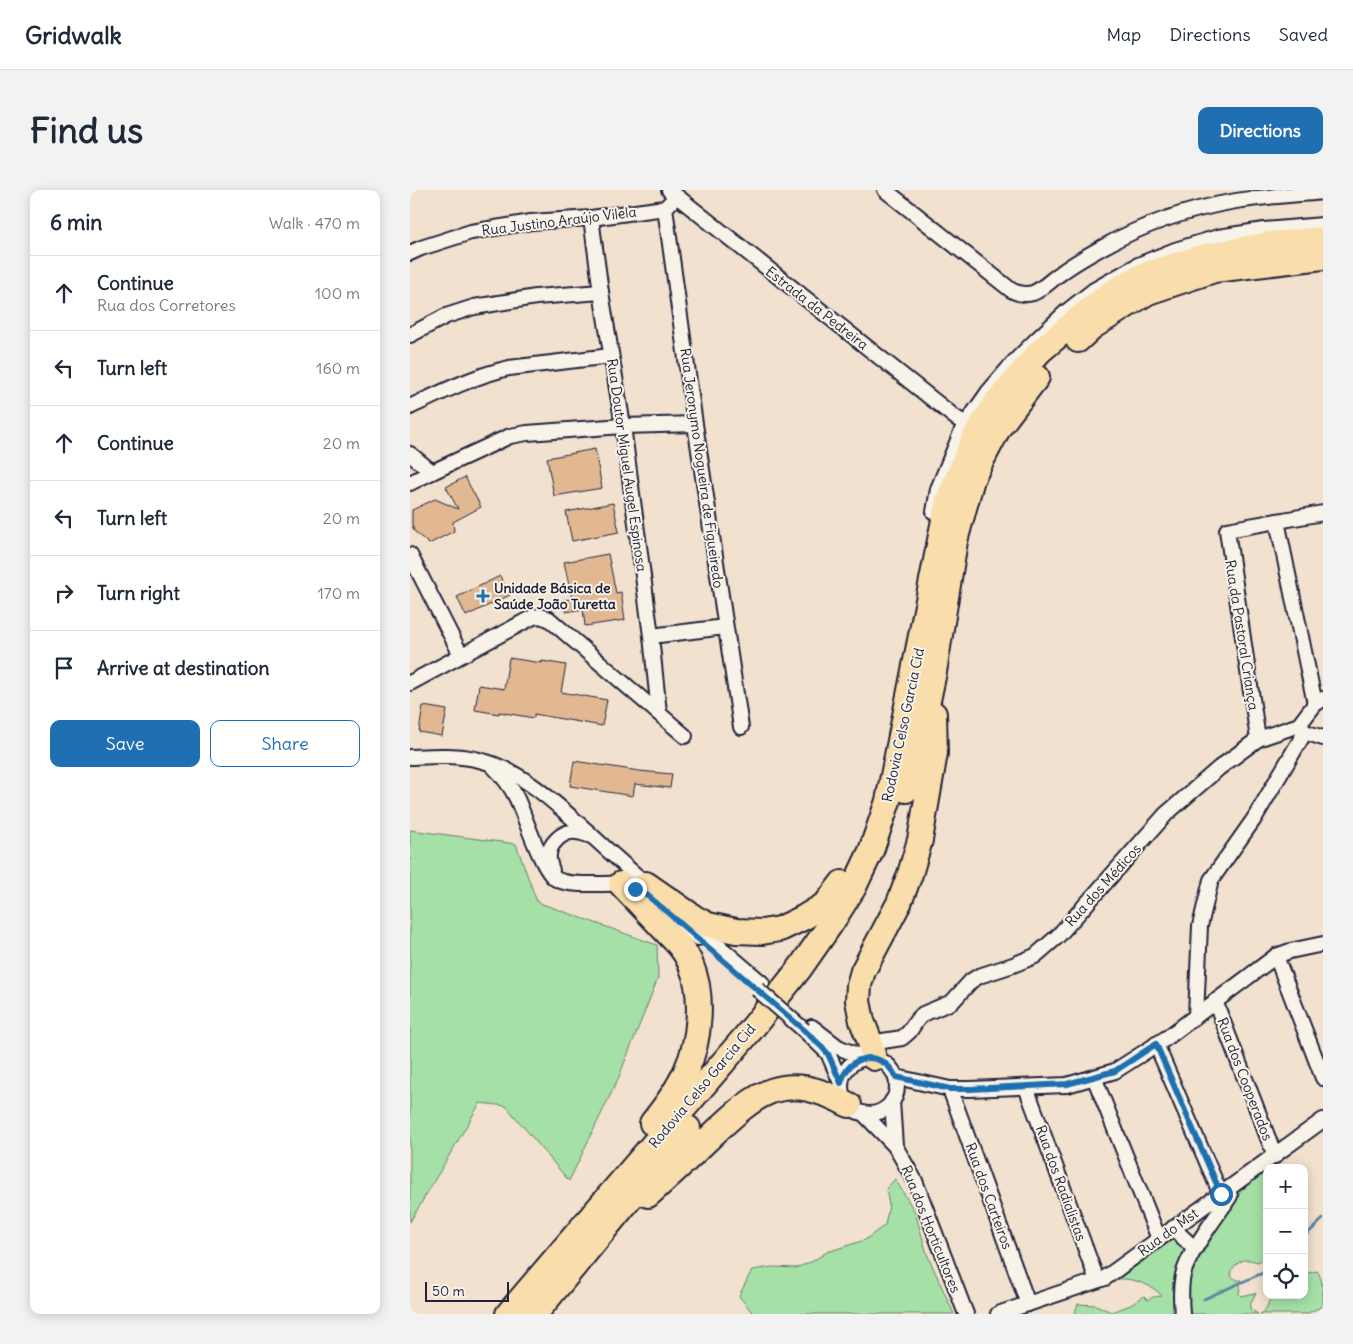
<!DOCTYPE html>
<meta charset="utf-8">
<style>
body{margin:0;font-family:Delius,sans-serif;background:#f2f2f3;color:#1f2937}
.controls{position:absolute;right:15px;bottom:15px;display:grid;overflow:hidden;border-radius:10px;box-shadow:0 2px 12px #0003}
.controls button{width:45px;height:45px;display:grid;place-items:center;padding:0;border:0;border-bottom:1px solid #e0e1e3;background:#fff;color:#1f2937;font:25px sans-serif}
.scale{position:absolute;left:15px;bottom:12px;width:84px;box-sizing:border-box;padding-left:5px;border:2px solid #22223b;border-top:0;font-size:14px;line-height:18px;white-space:nowrap;color:#22223b;-webkit-text-stroke:4px #f7f3e8;paint-order:stroke}
.stop{position:absolute;width:15px;height:15px;margin:-11px;border:4px solid #1f6fb2;border-radius:50%;background:#fff}
.stop.end{background:#1f6fb2;border-color:#fff;box-shadow:0 1px 5px #0008}
.list{margin:0;padding:0;list-style:none}
h2{display:flex;justify-content:space-between;align-items:center;height:65px;margin:0;padding:0 20px;font-size:21px}
h2 small{font-size:16px;font-weight:400;color:#747a83}
.list li{display:grid;grid-template-columns:32px 1fr auto;gap:15px;align-items:center;box-sizing:border-box;height:75px;padding:0 20px;border-top:1px solid #e0e1e3}
.list b{display:block;font-size:19px;white-space:nowrap}
.list p{margin:0;font-size:16px;white-space:nowrap;color:#747a83}
.list em{font-size:16px;font-style:normal;color:#747a83}
.actions{display:flex;gap:10px;padding:15px 20px}
.actions a{flex:1;padding:11px 0;border:1px solid #1f6fb2;border-radius:10px;text-align:center;font-size:18px;color:#1f6fb2}
.actions .main{background:#1f6fb2;color:#fff}
.icon{flex:none;width:28px;height:28px;fill:none;stroke:currentColor;stroke-width:2;stroke-linecap:round;stroke-linejoin:round}
.map{position:relative;flex:none;width:913px;height:1124px;overflow:hidden;border-radius:10px}
header{display:flex;align-items:center;gap:30px;box-sizing:border-box;height:70px;padding:0 25px;background:#fff;border-bottom:1px solid #e0e1e3}
header strong{font-size:24px}
nav{display:flex;gap:28px;margin-inline-start:auto;font-size:18px}
.intro{display:flex;align-items:center;justify-content:space-between;box-sizing:border-box;height:120px;padding:0 30px}
h1{margin:0;font-size:35px}
.button{padding:12px 22px;border-radius:10px;background:#1f6fb2;color:#fff;font-size:18px;font-weight:700}
main{display:flex;gap:30px;padding:0 30px}
aside{flex:1;background:#fff;border-radius:10px;box-shadow:0 2px 12px #0003}
.map>svg:first-child{display:block}
.green{fill:#a5e0a6;stroke:#648170}
.lines{fill:none;stroke-linecap:round;stroke-linejoin:round}
.stream{stroke:#5c86a0;stroke-width:3}
.building{fill:#e2b893;stroke:#22223b}
.street-casing{stroke:#22223b;stroke-width:18}
.highway-casing{stroke:#22223b;stroke-width:28}
.street{stroke:#f7f3e8;stroke-width:14}
.highway{stroke:#f9deab;stroke-width:24}
.street-bridge-casing{stroke:#22223b;stroke-width:18;stroke-linecap:butt}
.street-bridge{stroke:#f7f3e8;stroke-width:14}
.route{stroke:#1f6fb2;stroke-width:6}
.poi-dot{fill:#1f6fb2;stroke:#f7f3e8;stroke-width:2}
.labels{text-anchor:middle;stroke-width:4;stroke-linejoin:round;paint-order:stroke}
.street-label{font-size:14px;fill:#22223b;stroke:#f7f3e8}
.poi-label{font-size:14px;font-weight:bold;fill:#22223b;stroke:#f7f3e8;text-anchor:start}
</style>
<header>
<strong>Gridwalk</strong>
<nav><a>Map</a><a>Directions</a><a>Saved</a></nav>
</header>
<div class="intro"><h1>Find us</h1><a class="button">Directions</a></div>
<main>
<aside>
<h2>6 min<small>Walk · 470 m</small></h2>
<ul class="list">
<li><svg class="icon" aria-label="ahead" viewBox="0 0 24 24"><path d="M12 20V5M6 11l6-6 6 6"/></svg><div><b>Continue</b><p>Rua dos Corretores</p></div><em>100 m</em></li>
<li><svg class="icon" aria-label="left" viewBox="0 0 24 24"><path d="M17 20v-9H6M10 6l-5 5 5 5"/></svg><div><b>Turn left</b></div><em>160 m</em></li>
<li><svg class="icon" aria-label="ahead" viewBox="0 0 24 24"><path d="M12 20V5M6 11l6-6 6 6"/></svg><div><b>Continue</b></div><em>20 m</em></li>
<li><svg class="icon" aria-label="left" viewBox="0 0 24 24"><path d="M17 20v-9H6M10 6l-5 5 5 5"/></svg><div><b>Turn left</b></div><em>20 m</em></li>
<li><svg class="icon" aria-label="right" viewBox="0 0 24 24"><path d="M7 20v-9h11M14 6l5 5-5 5"/></svg><div><b>Turn right</b></div><em>170 m</em></li>
<li><svg class="icon" aria-label="arrive" viewBox="0 0 24 24"><path d="M6 21V4h12l-3 4 3 4H6"/></svg><div><b>Arrive at destination</b></div></li>
</ul>
<div class="actions"><a class="main">Save</a><a>Share</a></div>
</aside>
<div class="map">
<svg width="913" height="1124" viewBox="0 0 913 1124">
<rect width="100%" height="100%" fill="#f1e1ce"/>
<filter id="ink" filterUnits="userSpaceOnUse"><feTurbulence type="fractalNoise" baseFrequency=".02" numOctaves="2"/><feDisplacementMap in="SourceGraphic" scale="10" xChannelSelector="R" yChannelSelector="G"/><feConvolveMatrix kernelMatrix="1 2 1 2 8 2 1 2 1" color-interpolation-filters="sRGB"/></filter>
<g filter="url(#ink)">
<!-- green -->
<g class="green">
<polygon points="0,640 106,654 127,712 247,755 248,788 208,889 159,991 96,916 70,913 0,1032"/>
<path d="M857,978V1062L853,1064V1069L848,1072C837,1069 832,1068 824,1077C820,1082 821,1079 821,1086C824,1088 827,1091 831,1090L829,1104L831,1106L846,1103L841,1112L840,1119L848,1124H778V1091L781,1082L831,1001Z"/>
<polygon points="485,989 505,1022 517,1064 544,1124 342,1124 342,1122 329,1106 342,1080 363,1077 386,1078 403,1071 417,1062 455,1050 475,1035 479,1015 476,999"/>
<path d="M762,1049L768,1050L777,1060L766,1124H667L665,1122L668,1114L686,1115L701,1122L721,1115L734,1106L738,1110L743,1107L752,1106C743,1095 723,1088 708,1089Z"/>
<path d="M907,1081C913,1087 913,1106 913,1116L896,1124H850C857,1121 858,1112 862,1105H894V1084Z"/>
</g>
<g class="lines">
<!-- stream -->
<g class="stream">
<polyline points="894,1047 913,1029"/>
<polyline points="794,1109 857,1081"/>
</g>
</g>
<!-- building -->
<g class="building">
<polygon points="185,259 192,298 144,306 137,268"/>
<polygon points="55,287 71,317 43,332 44,341 19,354 4,341 2,334 2,320 25,309 48,319 36,297"/>
<polygon points="203,313 209,342 162,351 156,322"/>
<polygon points="198,364 206,403 211,402 215,430 175,436 173,419 156,422 154,410 162,409 154,372"/>
<polygon points="90,386 100,405 56,426 47,407"/>
<polygon points="99,468 132,473 132,471 156,475 151,502 197,510 192,536 124,524 124,528 89,522 89,524 65,520 69,495 94,499"/>
<polygon points="13,516 37,520 32,546 9,542"/>
<polygon points="164,571 229,581 262,584 260,598 225,594 223,606 160,596"/>
</g>
<g class="lines">
<!-- street casing -->
<g class="street-casing">
<g id="street">
<polyline points="259,0 546,228 556,234"/>
<path d="M475,0L601,100C608,104 615,105 623,103C633,99 642,89 651,83C664,73 679,65 693,57C734,34 779,19 826,11C855,6 884,5 913,2"/>
<polyline points="255,18 285,234 331,537"/>
<polyline points="181,28 191,102 213,236 241,446 249,523"/>
<polyline points="0,63 11,58 61,42 121,32 181,28 255,18 261,12"/>
<polyline points="0,145 36,126 64,117 126,107 191,102"/>
<path d="M0,217C32,202 64,186 99,178L201,166"/>
<polyline points="0,264 22,282"/>
<polyline points="0,293 22,282 100,246 117,243 213,236 285,234"/>
<polyline points="524,322 528,299 553,238 579,201 603,173 627,149 656,122 684,100 728,75 765,60 808,47 854,40 913,35"/>
<polyline points="867,331 905,514"/>
<polyline points="0,365 51,465"/>
<polyline points="241,446 315,437"/>
<polyline points="0,493 123,427 130,426 139,429 275,546"/>
<polyline points="890,536 895,542 913,548"/>
<polyline points="848,549 817,340 913,323"/>
<path d="M0,567C22,566 47,564 69,570C112,580 146,614 179,643C199,662 220,680 242,699"/>
<path d="M82,575C92,585 101,596 107,609C115,626 132,681 146,689C160,697 194,693 211,694L218,697"/>
<path d="M142,680C140,675 138,670 139,664C140,654 151,643 161,642C168,641 175,644 181,646"/>
<polyline points="251,717 288,748"/>
<polyline points="284,735 352,793"/>
<polyline points="866,766 913,888"/>
<polyline points="805,811 865,966"/>
<polyline points="786,826 790,736 801,690 844,629 895,542"/>
<polyline points="402,837 428,857 454,868"/>
<polyline points="394,840 418,863 431,893"/>
<polyline points="460,853 492,848 499,842 507,830 513,824 542,812 561,791 569,786 603,775 625,766 648,746 756,624 809,578 848,549 889,535 905,514 913,509"/>
<polyline points="746,854 815,1014"/>
<circle cx="459" cy="896" r="28"/>
<polyline points="486,887 540,899 560,899 657,895 705,881 758,847 866,766 880,761 913,754"/>
<polyline points="684,887 749,1049"/>
<polyline points="616,897 687,1090"/>
<polyline points="540,899 618,1114"/>
<polyline points="482,911 485,956"/>
<polyline points="453,923 485,956 505,991 556,1124"/>
<polyline points="763,1038 785,1059"/>
<polyline points="588,1124 695,1088 913,930"/>
<path d="M772,1124C771,1111 770,1098 773,1085C779,1061 806,1028 820,1006"/>
</g>
</g>
<!-- highway casing -->
<g class="highway-casing">
<g id="highway">
<polyline points="668,150 682,137 738,102 804,80 913,67"/>
<polyline points="496,600 510,548 524,482 545,351 562,289 589,237 627,187"/>
<path d="M211,694L269,755C274,761 278,767 281,775C294,805 290,851 276,881C268,899 255,917 242,933"/>
<polyline points="236,694 285,728 298,735 326,741 352,742 370,739 393,728 416,714 432,693"/>
<polyline points="464,868 459,849 452,831 448,811 449,795 453,781 489,713 500,684 510,650 525,563 524,524"/>
<path d="M238,1005C258,987 278,969 297,950C347,903 371,878 439,915"/>
<polyline points="98,1124 340,841 390,778 420,735 444,697 461,661 478,611 538,310 565,246 587,211 630,161 669,128 699,104 731,86 791,67 859,54 913,49"/>
<polyline points="125,1124 278,938"/>
</g>
</g>
<!-- street -->
<use href="#street" class="street"/>
<!-- highway -->
<use href="#highway" class="highway"/>
<!-- street-bridge casing -->
<g class="street-bridge-casing">
<polyline id="street-bridge" points="347,799 394,840"/>
</g>
<!-- street-bridge -->
<use href="#street-bridge" class="street-bridge"/>
</g>
</g>
<g class="lines" filter="url(#ink)">
<!-- route -->
<path class="route" d="M225,699L238,706L257,722L394,840L412,857L418,864L431,893C439,863 472,859 486,887L540,899H560L657,894L705,881L746,854L811,1004"/>
</g>
<!-- markers -->
<path class="poi-dot" d="M70.5 398.5h5v5h5v5h-5v5h-5v-5h-5v-5h5z"/>
<g class="labels">
<!-- street labels -->
<g class="street-label">
<text transform="translate(149 31) rotate(-7)" y="5">Rua Justino Araújo Vilela</text>
<text transform="translate(407 118) rotate(38)" y="5">Estrada da Pedreira</text>
<text transform="translate(217 275) rotate(82)" y="5">Rua Doutor Miguel Augel Espinosa</text>
<text transform="translate(292 278) rotate(82)" y="5">Rua Jeronymo Nogueira de Figueiredo</text>
<text transform="translate(832 445) rotate(81)" y="5">Rua da Pastoral Criança</text>
<text transform="translate(493 535) rotate(-78)" y="5">Rodovia Celso Garcia Cid</text>
<text transform="translate(693 695) rotate(-48)" y="5">Rua dos Médicos</text>
<text transform="translate(835 889) rotate(69)" y="5">Rua dos Cooperados</text>
<text transform="translate(292 896) rotate(-50)" y="5">Rodovia Celso Garcia Cid</text>
<text transform="translate(651 993) rotate(70)" y="5">Rua dos Radialistas</text>
<text transform="translate(579 1006) rotate(70)" y="5">Rua dos Carteiros</text>
<text transform="translate(521 1039) rotate(68)" y="5">Rua dos Horticultores</text>
<text transform="translate(758 1042) rotate(-36)" y="5">Rua do Mst</text>
</g>
<!-- poi labels -->
<g class="poi-label">
<text x="84" y="403">Unidade Básica de<tspan x="84" dy="16">Saúde João Turetta</tspan></text>
</g>
</g>
</svg>
<div class="controls">
<button>+</button>
<button>−</button>
<button><svg class="icon" aria-label="locate" viewBox="0 0 24 24"><circle cx="12" cy="12" r="6"/><path d="M12 2v4M12 18v4M2 12h4M18 12h4"/></svg></button>
</div>
<div class="scale">50 m</div>
<div class="stop" style="left:811px;top:1004px"></div>
<div class="stop end" style="left:225px;top:699px"></div>
</div>
</main>
